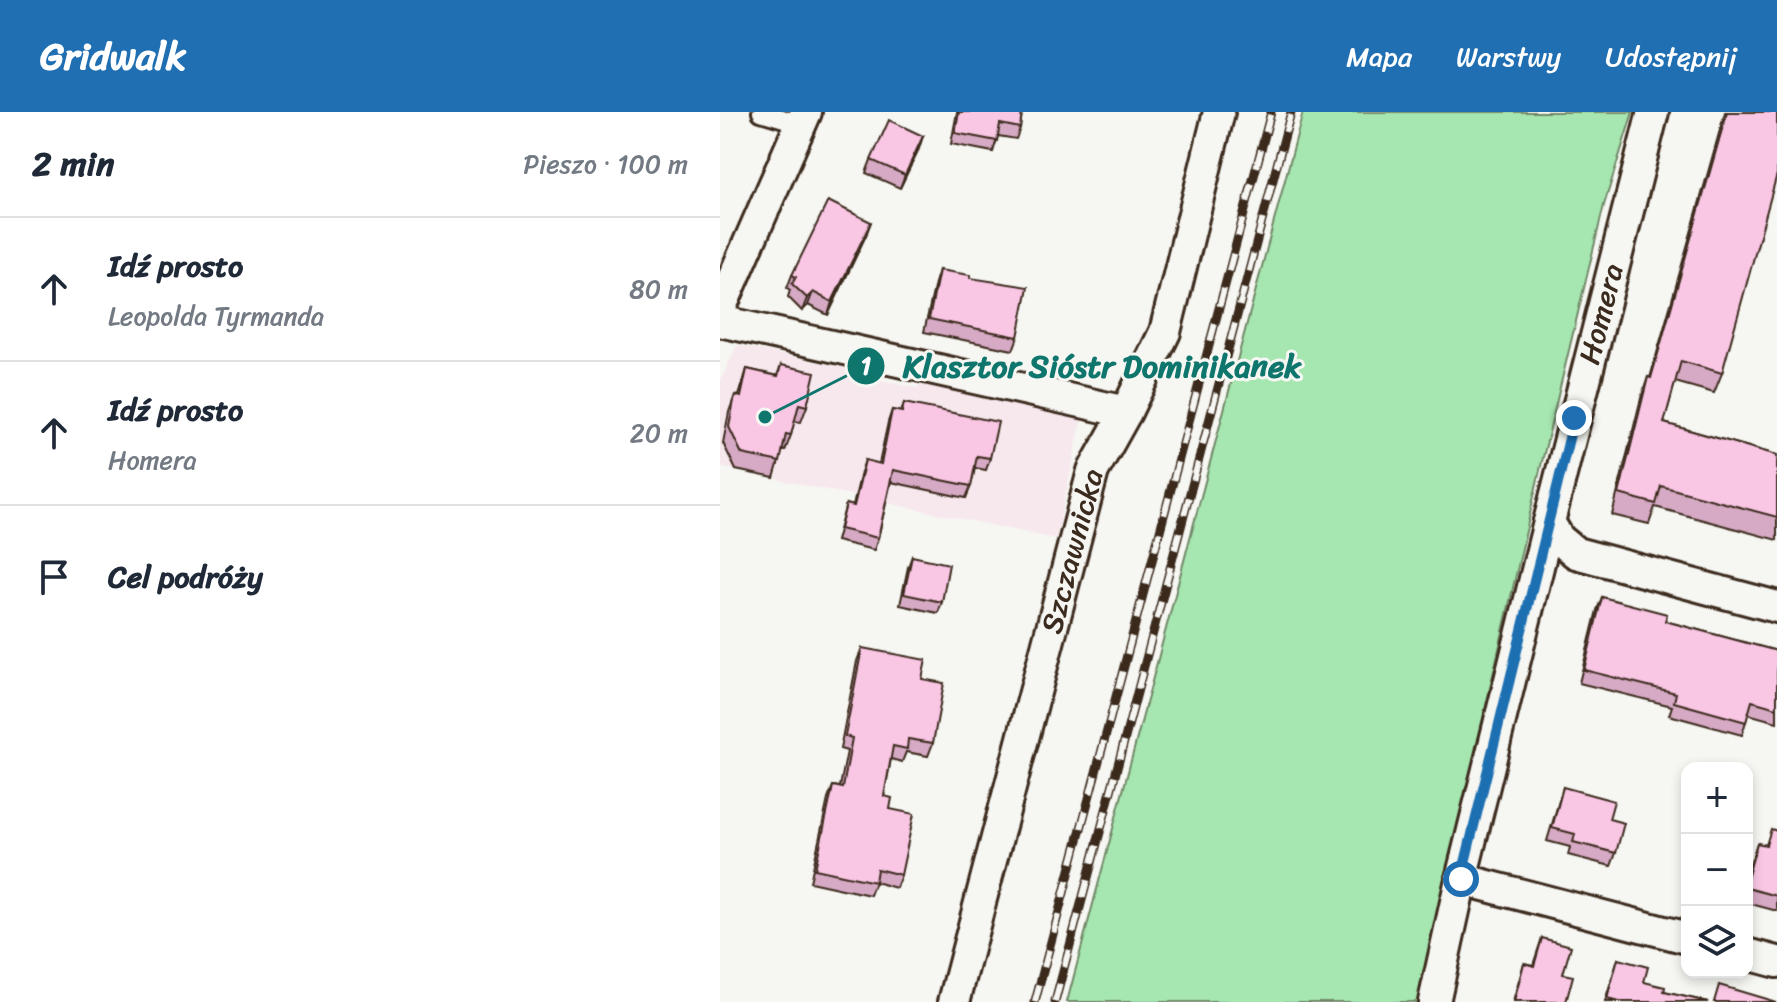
<!DOCTYPE html>
<html lang="pl">
<meta charset="utf-8">
<style>
body{margin:0;font-family:Sriracha,sans-serif;background:#f2f2f3;color:#1f2937}
.controls{position:absolute;right:24px;bottom:24px;display:grid;overflow:hidden;border-radius:16px;box-shadow:0 4px 12px #0003}
.controls button{width:72px;height:72px;display:grid;place-items:center;padding:0;border:0;border-bottom:2px solid #e0e1e3;background:#fff;color:#1f2937;font:40px sans-serif}
.stop{position:absolute;width:24px;height:24px;margin:-18px;border:6px solid #1f6fb2;border-radius:50%;background:#fff}
.stop.end{background:#1f6fb2;border-color:#fff;box-shadow:0 2px 8px #0008}
.list{margin:0;padding:0;list-style:none}
h2{display:flex;justify-content:space-between;align-items:center;height:104px;margin:0;padding:0 32px;font-size:34px}
h2 small{font-size:26px;font-weight:400;color:#747a83}
.list li{display:grid;grid-template-columns:52px 1fr auto;gap:24px;align-items:center;box-sizing:border-box;height:144px;padding:0 32px;border-top:2px solid #e0e1e3}
.list b{display:block;font-size:30px;white-space:nowrap}
.list p{margin:0;font-size:26px;white-space:nowrap;color:#747a83}
.list em{font-size:26px;font-style:normal;color:#747a83}
.icon{flex:none;width:44px;height:44px;fill:none;stroke:currentColor;stroke-width:2;stroke-linecap:round;stroke-linejoin:round}
.map{position:relative;flex:none;width:1057px;height:890px;overflow:hidden}
header{display:flex;align-items:center;gap:48px;box-sizing:border-box;height:112px;padding:0 40px;background:#1f6fb2;color:#fff}
header strong{font-size:38px}
nav{display:flex;gap:44px;margin-inline-start:auto;font-size:28px}
main{display:flex}
aside{flex:1;background:#fff}
.map>svg:first-child{display:block}
.built{fill:#f7e8ee}
.green{fill:#a6e6b0;stroke:#708867;stroke-width:2}
.lines{fill:none;stroke-linecap:round;stroke-linejoin:round}
.lane-casing{stroke:#3b2a1e;stroke-width:22}
.street-casing{stroke:#3b2a1e;stroke-width:36}
.lane{stroke:#f6f6f2;stroke-width:16}
.street{stroke:#f6f6f2;stroke-width:30}
.rail-casing{stroke:#3b2a1e;stroke-width:9}
.rail{stroke:#f6f6f2;stroke-width:6;stroke-dasharray:18;stroke-linecap:butt}
.wall{fill:#d6aac4;stroke:#3b2a1e;stroke-width:2}
.shaded-wall{fill:#ae8ba0;stroke:#3b2a1e;stroke-width:2}
.building{fill:#f9c6e4;stroke:#3b2a1e;stroke-width:2}
.route{stroke:#1f6fb2;stroke-width:10}
.labels{text-anchor:middle;stroke-width:6;stroke-linejoin:round;paint-order:stroke}
.street-label{font-size:30px;fill:#3b2a1e;stroke:#f6f6f2}
.leader{fill:none;stroke:#0f766e;stroke-width:3}
.callout-dot{fill:#0f766e;stroke:#f6f6f2;stroke-width:3}
.mark-label{font-size:24px;text-anchor:middle;font-weight:bold;fill:#fff}
.callout-label{font-size:32px;text-anchor:middle;font-weight:bold;fill:#0f766e;stroke:#f6f6f2;stroke-width:6;stroke-linejoin:round;paint-order:stroke}
</style>
<header>
<strong>Gridwalk</strong>
<nav><a>Mapa</a><a>Warstwy</a><a>Udostępnij</a></nav>
</header>
<main>
<aside>
<h2>2 min<small>Pieszo · 100 m</small></h2>
<ul class="list">
<li><svg class="icon" aria-label="ahead" viewBox="0 0 24 24"><path d="M12 20V5M6 11l6-6 6 6"/></svg><div><b>Idź prosto</b><p>Leopolda Tyrmanda</p></div><em>80 m</em></li>
<li><svg class="icon" aria-label="ahead" viewBox="0 0 24 24"><path d="M12 20V5M6 11l6-6 6 6"/></svg><div><b>Idź prosto</b><p>Homera</p></div><em>20 m</em></li>
<li><svg class="icon" aria-label="arrive" viewBox="0 0 24 24"><path d="M6 21V4h12l-3 4 3 4H6"/></svg><div><b>Cel podróży</b></div></li>
</ul>
</aside>
<div class="map">
<svg width="1057" height="890" viewBox="0 0 1057 890">
<rect width="100%" height="100%" fill="#f6f6f2"/>
<filter id="ink" filterUnits="userSpaceOnUse"><feTurbulence type="fractalNoise" baseFrequency=".0125" numOctaves="2"/><feDisplacementMap in="SourceGraphic" scale="16" xChannelSelector="R" yChannelSelector="G"/><feConvolveMatrix kernelMatrix="1 2 1 2 8 2 1 2 1" color-interpolation-filters="sRGB"/></filter>
<g filter="url(#ink)">
<!-- built -->
<polygon class="built" points="17,233 145,260 151,267 196,276 204,272 362,306 336,427 0,355 0,270"/>
<!-- green -->
<polygon class="green" points="583,0 913,0 884,93 820,358 698,890 347,890"/>
<g class="lines">
<!-- lane casing -->
<g class="lane-casing">
<polyline id="lane" points="41,0 81,12"/>
</g>
<!-- street casing -->
<g class="street-casing">
<g id="street">
<polyline points="933,0 829,410 839,427 856,441 1057,495"/>
<polyline points="0,197 86,0"/>
<polyline points="0,209 406,300"/>
<polyline points="741,767 967,826"/>
<polyline points="1027,842 1057,850"/>
<path id="s1" d="M234,890L373,359L406,300L445,220L499,0"/>
<polyline points="714,890 741,767 829,410"/>
</g>
</g>
<!-- lane -->
<use href="#lane" class="lane"/>
<!-- street -->
<use href="#street" class="street"/>
<!-- rail casing -->
<g class="rail-casing">
<g id="rail">
<polyline points="315,890 551,0"/>
<polyline points="335,890 571,0"/>
</g>
</g>
<!-- rail -->
<use href="#rail" class="rail"/>
</g>
<!-- wall -->
<g class="wall">
<polygon points="237,0 302,0 300,16 296,27 278,24 273,40 231,32"/>
<polygon points="1005,0 1057,0 1002,261 994,281 955,270 944,311 1057,343 1057,428 935,395 929,412 892,403 921,286 928,265 930,266"/>
<polygon points="203,24 180,76 146,61 151,48"/>
<polygon points="146,123 108,203 88,193 82,199 68,185 70,178 67,176 72,163"/>
<polygon points="219,158 250,166 298,225 293,238 204,220 215,171"/>
<polygon points="61,253 87,294 81,310 74,309 71,323 65,339 62,339 54,366 16,358 3,331 9,300 15,283 19,284 27,257 57,264"/>
<polygon points="184,291 270,346 266,358 255,356 251,374 246,386 171,370 158,426 154,438 116,429 126,392 133,394 141,360 145,348 159,352 168,310 172,298 181,300"/>
<polygon points="192,444 222,490 218,501 180,493 188,455"/>
<polygon points="882,485 945,509 1057,539 1057,610 1028,602 1022,623 949,603 952,594 859,571 877,498"/>
<polygon points="142,536 202,567 213,631 208,644 186,640 182,650 171,647 164,684 170,697 181,763 176,776 155,770 150,783 90,770 108,687 113,674 120,675 127,639 120,637 137,549"/>
<polygon points="843,675 889,707 896,741 891,754 848,743 850,735 827,729"/>
<polygon points="1057,719 1057,799 1027,791 1027,762 1037,731 1046,733"/>
<polygon points="822,826 843,862 846,890 793,890 804,851 813,853"/>
<polygon points="898,847 924,870 944,880 988,890 885,890"/>
</g>
<!-- shaded-wall -->
<g class="shaded-wall">
<polygon points="203,24 199,37 180,76 185,63"/>
<polygon points="151,110 146,123 108,203 112,190"/>
<polygon points="93,180 88,193 82,199 87,186"/>
</g>
<!-- building -->
<g class="building">
<polygon points="239,0 302,0 300,16 280,12 277,29 235,21"/>
<polygon points="1007,0 1057,0 1057,62 1002,261 961,249 944,311 1057,343 1057,405 941,374 936,392 899,382 928,265 931,266"/>
<polygon points="169,8 203,24 185,63 151,48"/>
<polygon points="108,89 151,110 112,190 93,180 87,186 72,172 76,165 72,163"/>
<polygon points="219,158 250,163 250,166 308,175 298,225 209,207"/>
<polygon points="61,253 95,260 87,294 79,292 71,323 66,322 60,350 22,342 9,315 15,283 21,285 27,257 58,264"/>
<polygon points="184,291 278,310 270,346 257,344 251,374 173,358 158,426 120,417 126,392 134,394 145,348 161,352 172,298 182,300"/>
<polygon points="192,444 229,452 222,490 184,482"/>
<polygon points="882,485 947,502 945,509 1057,539 1057,596 1032,589 1026,610 954,590 956,581 864,558"/>
<polygon points="142,536 206,548 202,567 224,571 213,631 188,627 187,637 173,634 164,684 172,686 170,697 194,702 181,763 157,757 155,770 95,757 113,674 123,676 132,626 125,624"/>
<polygon points="843,675 894,689 889,707 904,711 896,741 853,730 855,722 832,716"/>
<polygon points="1051,717 1057,719 1057,784 1027,776 1027,767 1037,731 1046,733"/>
<polygon points="822,826 851,834 843,862 853,864 846,890 794,890 804,851 814,854"/>
<polygon points="898,847 928,855 924,870 945,875 944,880 988,890 899,890 887,887"/>
<polygon points="999,873 1056,890 994,890"/>
</g>
</g>
<g class="lines" filter="url(#ink)">
<!-- route -->
<polyline class="route" points="741,767 854,306"/>
</g>
<g class="labels">
<!-- street labels -->
<g class="street-label">
<text transform="translate(881 202) rotate(-76)" y="10">Homera</text>
<text dy="10" stroke="none"><textPath href="#s1" startOffset="466">Szczawnicka</textPath></text>
</g>
</g>
<!-- callouts -->
<path class="leader" d="M45 305L146 254"/>
<g class="callout-dot">
<circle cx="45" cy="305" r="8"/>
<circle cx="146" cy="254" r="20"/>
</g>
<g class="mark-label">
<text x="146" y="262">1</text>
</g>
<g class="callout-label">
<text x="382" y="265">Klasztor Sióstr Dominikanek</text>
</g>
</svg>
<div class="controls">
<button>+</button>
<button>−</button>
<button><svg class="icon" aria-label="layers" viewBox="0 0 24 24"><path d="M12 4l9 5-9 5-9-5zM3 14l9 5 9-5"/></svg></button>
</div>
<div class="stop" style="left:741px;top:767px"></div>
<div class="stop end" style="left:854px;top:306px"></div>
</div>
</main>
